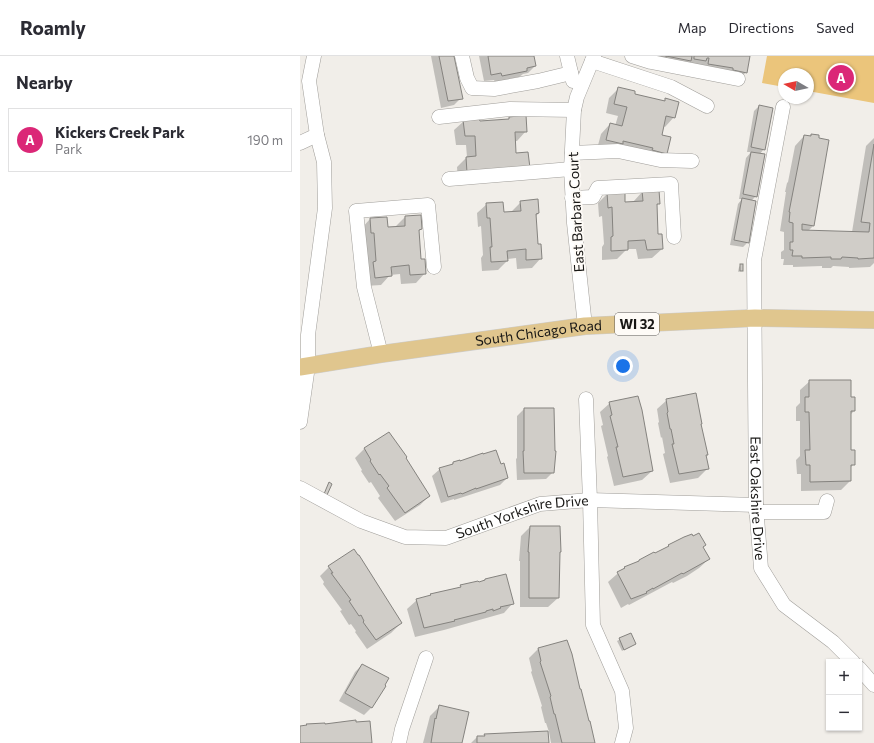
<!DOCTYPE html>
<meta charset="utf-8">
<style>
body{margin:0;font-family:Commissioner,sans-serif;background:#f7f7f7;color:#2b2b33}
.controls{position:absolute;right:12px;bottom:12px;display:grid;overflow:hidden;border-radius:0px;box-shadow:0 1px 3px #0004}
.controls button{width:36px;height:36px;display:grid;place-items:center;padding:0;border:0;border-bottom:1px solid #e1e1e2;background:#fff;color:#2b2b33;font:20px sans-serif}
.compass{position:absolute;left:478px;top:12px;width:36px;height:36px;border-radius:50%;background:#fff;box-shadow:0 1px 3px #0004;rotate:279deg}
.you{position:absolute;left:323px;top:310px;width:14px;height:14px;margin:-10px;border:3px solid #fff;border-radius:50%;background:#1a73e8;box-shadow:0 0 0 6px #1a73e833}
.badge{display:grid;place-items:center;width:26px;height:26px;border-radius:50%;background:#db2777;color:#fff;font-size:13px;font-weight:700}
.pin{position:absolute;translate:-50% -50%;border:2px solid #fff;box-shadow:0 1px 4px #0006}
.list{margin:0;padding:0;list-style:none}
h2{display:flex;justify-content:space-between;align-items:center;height:52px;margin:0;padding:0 16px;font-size:17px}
h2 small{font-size:13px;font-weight:400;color:#7c7c81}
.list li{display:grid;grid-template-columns:26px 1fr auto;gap:12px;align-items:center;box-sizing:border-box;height:64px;margin:0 8px 8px;padding:0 8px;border:1px solid #e1e1e2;border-radius:0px}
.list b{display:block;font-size:15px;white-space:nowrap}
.list p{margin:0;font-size:13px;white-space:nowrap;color:#7c7c81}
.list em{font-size:13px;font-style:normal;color:#7c7c81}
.map{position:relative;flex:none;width:574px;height:687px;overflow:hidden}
header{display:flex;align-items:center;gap:24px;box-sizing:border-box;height:56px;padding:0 20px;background:#fff;border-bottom:1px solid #e1e1e2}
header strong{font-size:19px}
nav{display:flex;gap:22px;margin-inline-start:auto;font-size:14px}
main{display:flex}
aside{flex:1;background:#fff}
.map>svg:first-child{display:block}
.green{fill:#ebc57b}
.shadow{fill:#0003}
.building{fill:#d0cdc8;stroke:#85837f}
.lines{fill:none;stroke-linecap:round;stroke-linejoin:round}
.minor-casing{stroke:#a09e9a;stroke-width:15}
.major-casing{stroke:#ccc;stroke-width:18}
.minor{stroke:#fff;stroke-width:14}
.major{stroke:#e0c68e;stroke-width:17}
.labels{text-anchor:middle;stroke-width:3.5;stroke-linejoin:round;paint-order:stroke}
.shield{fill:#fefbf7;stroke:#5d5b59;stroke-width:1}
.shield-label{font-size:13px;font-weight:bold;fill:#181715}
.street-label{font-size:14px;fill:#181715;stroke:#fefbf7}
</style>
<header>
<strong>Roamly</strong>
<nav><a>Map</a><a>Directions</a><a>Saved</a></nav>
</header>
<main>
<aside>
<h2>Nearby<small></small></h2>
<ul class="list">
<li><span class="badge">A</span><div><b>Kickers Creek Park</b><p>Park</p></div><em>190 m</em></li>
</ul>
</aside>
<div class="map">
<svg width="574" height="687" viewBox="0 0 574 687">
<rect width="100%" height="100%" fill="#f1eee9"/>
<!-- green -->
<polygon class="green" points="467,0 574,0 574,47 508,35 508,18 484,18 484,31 462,27"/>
<!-- shadow -->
<g class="shadow">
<polygon points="131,0 153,0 161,42 154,49 141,52"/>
<polygon points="179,0 233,0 235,10 228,17 223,18 219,21 195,26 194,24 184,25"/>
<polygon points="339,0 444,0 446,16 437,26"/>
<polygon points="319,32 334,38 364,45 365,44 374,61 365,71 363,70 360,80 366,97 357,107 297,93 301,78 310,68 315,70 318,60 306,57 309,42"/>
<polygon points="459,50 464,93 459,99 456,140 451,145 448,186 443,191 430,189 438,148 442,143 439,143 446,102 451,96 447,96 454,55"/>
<polygon points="210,62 226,75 217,85 214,85 158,126 157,111 167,101 166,89 156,89 154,74 164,65 179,66 207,64"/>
<polygon points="511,79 513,170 508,175 552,176 566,90 574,82 574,207 570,211 549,212 549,211 533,210 531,212 522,212 522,210 493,211 493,209 483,209 484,203 481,203 481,196 484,194 484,176 480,175 486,136 485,136 487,127 488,126 495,90 504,80 509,81"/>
<polygon points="343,135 359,147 356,150 357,179 362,193 352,202 338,203 336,193 327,193 317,203 302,204 302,191 304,188 302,160 299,161 298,147 308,137 324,147 333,146"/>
<polygon points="237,144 238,158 235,161 237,189 241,202 232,212 217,213 216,202 207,203 207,205 198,214 182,215 181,202 183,199 181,170 178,171 177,157 187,148 203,157 211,156 221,146"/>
<polygon points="105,161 121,173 118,176 120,204 125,217 116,227 101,228 100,218 90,219 81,229 65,230 61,173 70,163 87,172 96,172 96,170"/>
<polygon points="441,209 442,214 438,216 439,211"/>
<polygon points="510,325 550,342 554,355 550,359 550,395 554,408 550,412 550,425 541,434 501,435 501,418 497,418 496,404 500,400 500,365 496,365 496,351 500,347 500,334"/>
<polygon points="367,344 400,369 407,399 405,400 408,412 398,422 370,427 363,398 365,397 362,381 361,382 358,367 359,366 357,353"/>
<polygon points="310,347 352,415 342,424 314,430 307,401 308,400 301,370 303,369 300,356"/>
<polygon points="224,353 253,416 246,423 217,424 216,403 217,402 217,360"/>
<polygon points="89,377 129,440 120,449 95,465 78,442 80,440 71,426 69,427 61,415 62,414 55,402 64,393"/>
<polygon points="153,407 200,409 207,422 200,429 154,444 154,443 141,447 132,420 140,413 151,409"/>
<polygon points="230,471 258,542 248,551 220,551 220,505 219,505 221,480"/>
<polygon points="369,490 402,491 409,503 399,512 387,520 373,527 372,526 329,549 328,548 321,552 308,526 324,512 366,493"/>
<polygon points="29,511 101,567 91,577 67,593 55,576 56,575 51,568 49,569 40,555 42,554 23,528 24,526 20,520"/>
<polygon points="185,523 213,547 204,557 144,574 115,581 107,553 117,544 128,541 131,538 183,526"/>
<polygon points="330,578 335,588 322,595 317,585"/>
<polygon points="238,593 280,634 294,687 251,687 249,676 248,676 248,687 171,687 177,681 183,681 185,679 249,676 246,667 245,667 241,651 242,650 231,616 232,615 229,602"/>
<polygon points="62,609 71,652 64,659 39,645 55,616"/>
<polygon points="140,650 162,687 123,687 130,660"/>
</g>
<!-- building -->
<g class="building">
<polygon points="139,0 154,0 163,43 148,45"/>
<polygon points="188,0 234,0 236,10 227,12 227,15 202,20 201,17 191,19"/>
<polygon points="355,0 392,0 391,5 366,0 366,2"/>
<polygon points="394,0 450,0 447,17 433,14 433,12 408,8 409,2 407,2 406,5 394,3"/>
<polygon points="318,31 335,35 335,38 365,45 365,42 379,46 375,62 366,60 362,79 371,81 367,98 352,94 353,92 323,85 323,88 306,84 310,67 322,70 327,51 314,48"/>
<polygon points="459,49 473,52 465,94 451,91"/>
<polygon points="226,59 227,76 215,76 216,97 228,96 230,112 167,117 166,101 176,100 175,80 165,80 163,64 179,63 180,65 209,63 209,61"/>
<polygon points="511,78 519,79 519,82 529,84 514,170 502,168 502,174 569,176 570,167 561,166 574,88 574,202 558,203 558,202 542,201 541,203 531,203 531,201 502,202 502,200 492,200 493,194 490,194 490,186 493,186 493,167 489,166 490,156 489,156 504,79 511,80"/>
<polygon points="451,96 465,98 457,141 443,138"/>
<polygon points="342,134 359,134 360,148 357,148 358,178 362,178 363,193 347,194 345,184 328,185 328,194 311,195 311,181 313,180 312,151 308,152 307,136 325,136 325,146 343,145"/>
<polygon points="442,142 456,145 449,187 434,184"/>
<polygon points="238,143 239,157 236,158 238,188 241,188 242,203 226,204 226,193 207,195 208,205 191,206 190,191 192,191 190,162 187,162 186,147 203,146 204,156 221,155 220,145"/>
<polygon points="121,159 122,173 119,174 121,203 125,203 126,218 110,219 109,209 91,211 92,220 75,222 73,206 76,205 74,177 71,177 70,162 87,161 88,171 105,170 105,160"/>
<rect x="440" y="208" width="3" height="7"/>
<polygon points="509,324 551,324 551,341 555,341 555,355 551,355 551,394 555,394 555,409 551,409 551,425 510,426 510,409 506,409 505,394 510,394 509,356 505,356 505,341 509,341"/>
<polygon points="396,337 402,368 401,368 408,399 406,399 409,413 379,418 372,388 374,388 371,373 370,373 367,357 368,356 366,343"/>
<polygon points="338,340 342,354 353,415 323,421 316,391 318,391 310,360 312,359 309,346"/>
<polygon points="224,352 254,352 255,395 256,395 254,417 224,417 223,395 224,395"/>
<polygon points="89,376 107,401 106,402 130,440 105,457 87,432 89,430 80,418 79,419 70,405 71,404 64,392"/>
<polygon points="196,394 201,408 204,407 208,422 176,433 176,432 162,438 161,437 148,441 139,412 153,408 153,406 160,404 160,405 183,397 183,398"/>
<polygon points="29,426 32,428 27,439 24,438"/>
<polygon points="230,470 260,470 261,496 260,496 259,542 229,542 229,496 228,496"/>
<polygon points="399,477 406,489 403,491 410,503 383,518 382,517 353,533 353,532 346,536 347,537 331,543 317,516 325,512 324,511 339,505 339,504 354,496 355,497 369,490 368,489 384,481 392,478 393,480"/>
<polygon points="54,493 58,499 59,499 102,567 76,584 63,566 64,565 61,559 59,560 49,545 51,544 31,517 33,517 28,510"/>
<polygon points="206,518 214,548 200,551 201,552 193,555 193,553 186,555 186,556 154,564 155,565 124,572 116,543 131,539 130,538 161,531 160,529 178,525 179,526 185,524 185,523"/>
<polygon points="331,577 336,588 324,594 319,582"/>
<polygon points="267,584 272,598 280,633 281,633 289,665 290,665 295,687 262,687 255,658 254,658 250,641 251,640 240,606 241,605 238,592"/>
<polygon points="62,608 89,622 85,629 86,630 72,652 45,637"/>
<polygon points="139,649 169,656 162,687 131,687 135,662 136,663"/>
<polygon points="56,664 56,666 70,665 72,687 0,687 0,670 7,669 6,668 25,667 25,668"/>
<polygon points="248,675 249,687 177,687 177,680 185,680 184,678"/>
</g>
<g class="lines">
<!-- minor casing -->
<g class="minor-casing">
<g id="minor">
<polyline points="162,0 167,22 172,32 194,33 238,25 271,17"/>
<polyline points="267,0 273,25"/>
<polyline points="332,0 351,6 438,23"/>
<polyline points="292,5 371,31 407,50"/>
<path id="s1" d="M483,51L454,204L456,449L461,512L484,549L533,586L553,606"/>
<polyline points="139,61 210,53 274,54"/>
<polyline points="0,87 17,79"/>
<polyline points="272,97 318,95 360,104 392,105"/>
<polyline points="149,123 271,113"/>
<polyline points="272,142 293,141 298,132 371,128 374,181"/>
<polyline points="285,270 274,167 271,113 274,54 277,41 294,0"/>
<polyline points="81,298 64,231 56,155 128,149 134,211"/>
<polyline points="286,343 290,444 293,569 322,635 326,672 322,687"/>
<polyline points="0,366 8,310 8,279 25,152 24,106 17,79 9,25 14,0"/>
<path id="s2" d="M0,432L61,465L105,481L146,482L240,448L290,444L456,449"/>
<polyline points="456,456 524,456 527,445"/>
<polyline points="559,612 574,629"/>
<polyline points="99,687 102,673 126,602"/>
</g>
</g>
<!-- major casing -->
<g class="major-casing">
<g id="major">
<path id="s3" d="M0,311L81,298L285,270L455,262L574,264"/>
</g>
</g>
<!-- minor -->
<use href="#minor" class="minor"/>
<!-- major -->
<use href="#major" class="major"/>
</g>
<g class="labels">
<!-- shield labels -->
<rect class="shield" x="315" y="257" width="44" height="22" rx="3"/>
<g class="shield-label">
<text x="337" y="273">WI 32</text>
</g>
<!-- street labels -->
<g class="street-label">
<text transform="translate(276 156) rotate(-93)" y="5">East Barbara Court</text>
<text dy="5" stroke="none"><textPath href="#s3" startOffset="241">South Chicago Road</textPath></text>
<text dy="5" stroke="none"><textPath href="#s1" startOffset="394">East Oakshire Drive</textPath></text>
<text dy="5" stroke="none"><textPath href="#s2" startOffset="237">South Yorkshire Drive</textPath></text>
</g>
</g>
</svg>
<div class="controls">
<button>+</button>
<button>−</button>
</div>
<svg class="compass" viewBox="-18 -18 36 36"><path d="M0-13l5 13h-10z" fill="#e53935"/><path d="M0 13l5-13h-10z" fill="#7c7c81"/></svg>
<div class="you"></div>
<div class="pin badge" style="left:541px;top:22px">A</div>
</div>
</main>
